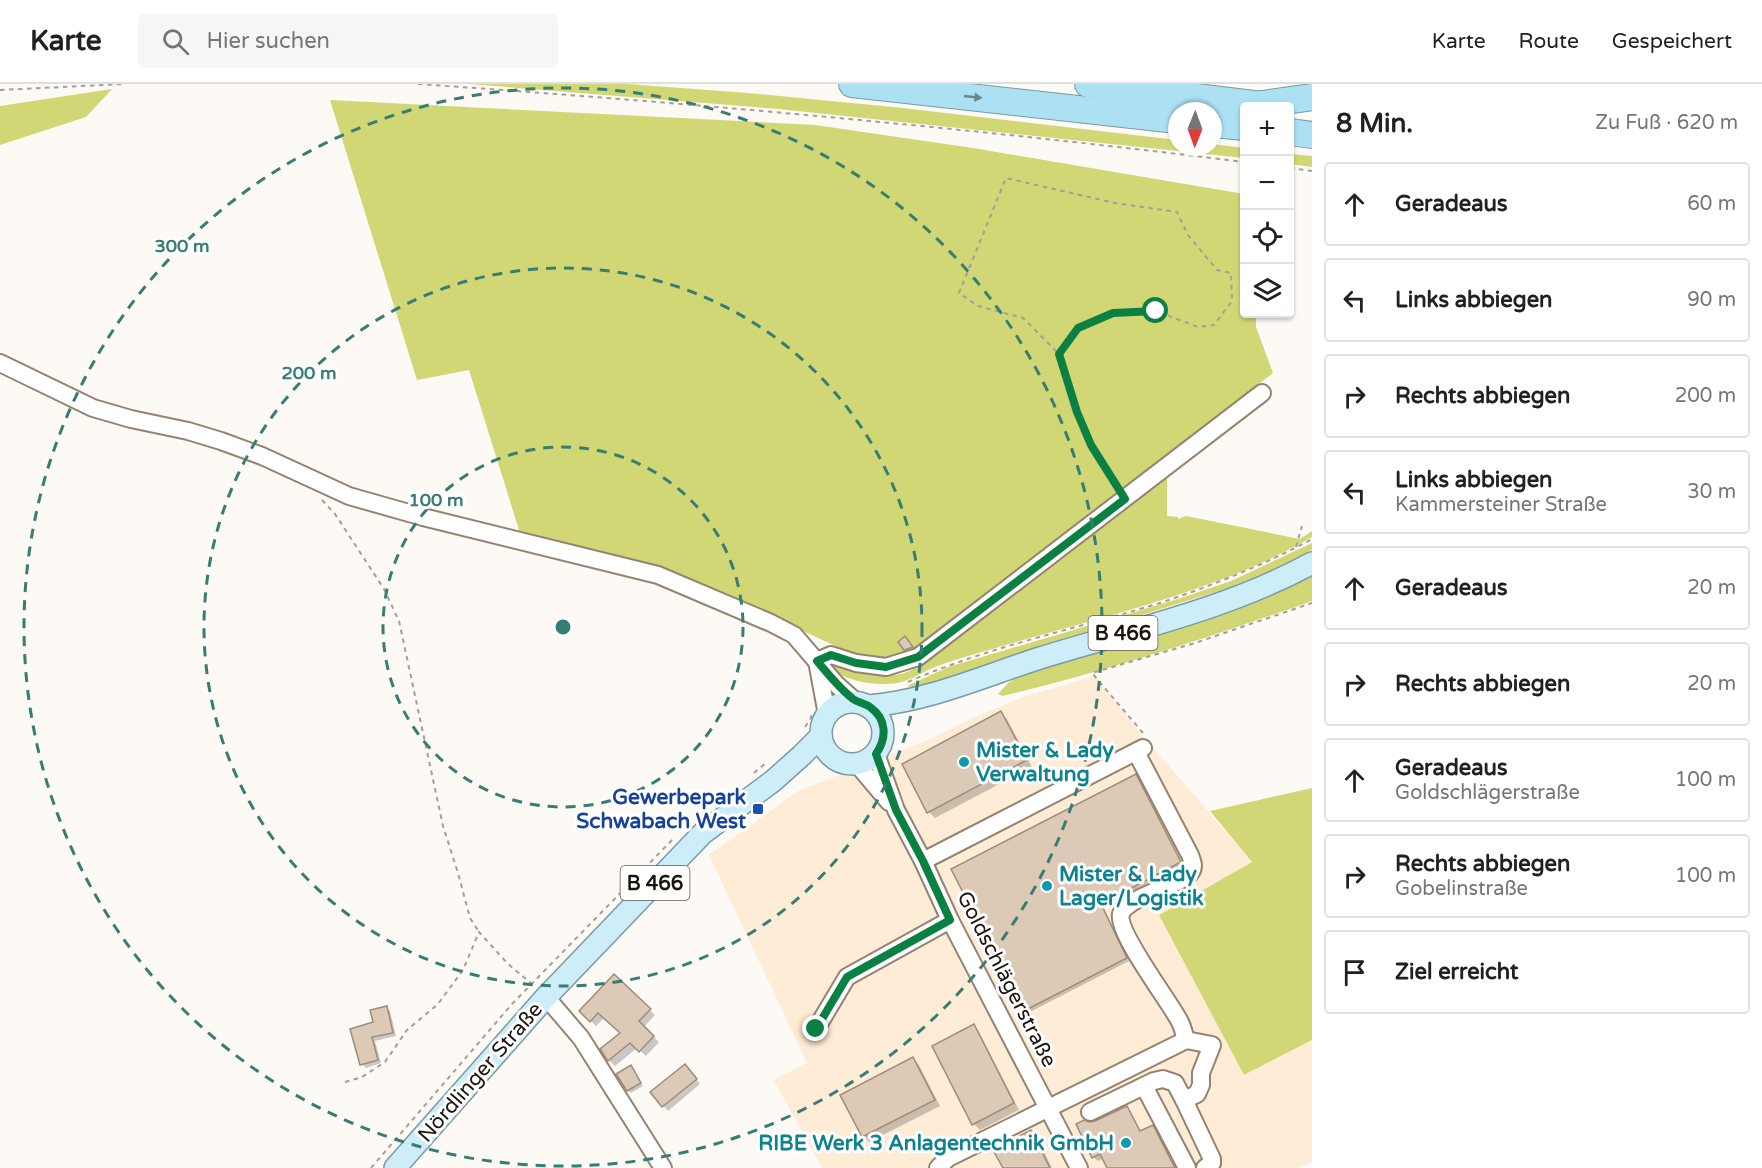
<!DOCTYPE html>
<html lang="de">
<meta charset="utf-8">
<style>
body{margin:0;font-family:"Varela Round",sans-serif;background:#f6f6f6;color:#202124}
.controls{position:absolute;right:18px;top:18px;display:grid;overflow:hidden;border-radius:6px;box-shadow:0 2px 4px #0004}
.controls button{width:54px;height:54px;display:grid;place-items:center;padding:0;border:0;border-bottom:2px solid #e0e0e0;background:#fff;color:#202124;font:30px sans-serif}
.compass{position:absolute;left:1168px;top:18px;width:54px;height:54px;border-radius:50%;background:#fff;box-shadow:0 2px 4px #0004;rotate:181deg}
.stop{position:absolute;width:18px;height:18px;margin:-14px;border:4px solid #0b8043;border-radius:50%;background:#fff}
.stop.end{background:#0b8043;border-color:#fff;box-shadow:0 2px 6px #0008}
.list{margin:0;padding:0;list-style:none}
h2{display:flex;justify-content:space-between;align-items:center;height:78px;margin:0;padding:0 24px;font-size:26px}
h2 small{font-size:20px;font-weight:400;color:#757577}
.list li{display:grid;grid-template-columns:39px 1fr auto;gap:18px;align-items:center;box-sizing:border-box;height:84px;margin:0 12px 12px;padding:0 12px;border:2px solid #e0e0e0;border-radius:6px}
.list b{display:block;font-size:22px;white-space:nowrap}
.list p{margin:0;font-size:20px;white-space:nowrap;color:#757577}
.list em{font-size:20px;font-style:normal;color:#757577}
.icon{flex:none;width:33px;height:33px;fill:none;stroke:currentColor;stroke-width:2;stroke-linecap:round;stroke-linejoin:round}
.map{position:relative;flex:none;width:1312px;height:1084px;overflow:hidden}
header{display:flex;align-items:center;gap:36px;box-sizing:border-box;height:84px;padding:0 30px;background:#fff;border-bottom:2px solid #e0e0e0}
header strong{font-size:28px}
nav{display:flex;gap:33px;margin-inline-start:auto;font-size:21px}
.search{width:420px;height:54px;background:#f6f6f6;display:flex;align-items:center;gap:15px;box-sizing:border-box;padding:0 21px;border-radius:6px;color:#757577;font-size:22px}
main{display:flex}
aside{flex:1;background:#fff}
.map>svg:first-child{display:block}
.built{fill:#ffecd6}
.green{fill:#d2d776}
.shadow{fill:#0003}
.building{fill:#dccab6;stroke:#9c8c79;stroke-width:1.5}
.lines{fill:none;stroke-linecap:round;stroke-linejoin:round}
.minor-casing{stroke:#948370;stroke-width:20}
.major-casing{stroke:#7a9aa4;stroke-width:24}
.highway-casing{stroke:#7a9aa4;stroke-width:28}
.path{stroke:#a39e99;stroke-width:2;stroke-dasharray:4.5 4.5;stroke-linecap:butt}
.minor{stroke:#fff;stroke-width:16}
.major{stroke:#cdedf8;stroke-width:21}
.highway{stroke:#ace1f4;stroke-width:26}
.oneway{fill:#6b858c}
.route{stroke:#0b8043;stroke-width:8}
.ring{fill:none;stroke:#377d73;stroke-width:3;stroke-dasharray:10 8}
.culture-dot{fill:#0f9aa8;stroke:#fff;stroke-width:2}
.transit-dot{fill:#1a4fb4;stroke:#fff;stroke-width:2}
.labels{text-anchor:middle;stroke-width:6;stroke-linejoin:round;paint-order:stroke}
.shield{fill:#fff;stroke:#605b56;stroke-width:1.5}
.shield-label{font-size:20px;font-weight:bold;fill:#1c150e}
.culture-label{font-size:21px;font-weight:bold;fill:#0d838f;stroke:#fff;text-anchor:start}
.transit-label{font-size:21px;font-weight:bold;fill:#164399;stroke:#fff;text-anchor:end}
.street-label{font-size:21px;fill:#1c150e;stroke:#fff}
.centre{fill:#377d73;stroke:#fff;stroke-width:3}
.ring-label{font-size:18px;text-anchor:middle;font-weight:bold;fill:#377d73;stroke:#fff;stroke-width:6;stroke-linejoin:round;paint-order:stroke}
</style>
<header>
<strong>Karte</strong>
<div class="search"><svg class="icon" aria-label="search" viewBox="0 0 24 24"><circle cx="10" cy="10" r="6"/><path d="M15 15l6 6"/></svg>Hier suchen</div>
<nav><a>Karte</a><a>Route</a><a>Gespeichert</a></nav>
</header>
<main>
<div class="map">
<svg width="1312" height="1084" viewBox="0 0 1312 1084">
<rect width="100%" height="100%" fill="#fdf9f5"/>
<!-- built -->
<polygon class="built" points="1095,592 1141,650 1252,778 1160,830 1244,991 1312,956 1312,1078 1297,1084 822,1084 774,996 807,979 709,771 798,707 928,656 975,633 1020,614"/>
<!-- green -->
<g class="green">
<polygon points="469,0 627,0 748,9 903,24 1177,56 1177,63 1213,63 1213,60 1244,64 1244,74 778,25"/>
<polygon points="112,5 86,33 0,61 0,22"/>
<polygon points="330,16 815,41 973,64 1244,110 1244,230 1256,230 1256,243 1273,289 912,569 897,577 857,572 745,520 520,449 469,286 417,296"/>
<polygon points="1290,70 1312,72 1312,83 1290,80"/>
<path d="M1167,388V432L1178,433V435L1186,432L1300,455L1312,447V453C1214,510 1090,535 982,568C965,573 947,578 930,585C920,590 908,597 897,599C880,602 843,598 833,584L837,582C854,589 890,595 907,588C919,583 929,574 940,567Z"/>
<polygon points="1312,459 1312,466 1279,483 1225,505 1033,565 917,604 907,602 948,583 1178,515 1231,497"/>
<path d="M1312,492V517C1211,553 1108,587 1003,612L998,610L1008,599L1029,586L1252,517Z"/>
<polygon points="1312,704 1312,956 1244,991 1159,831 1252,778 1210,727"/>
</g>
<!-- shadow -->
<g class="shadow">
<polygon points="1001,629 1007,635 1032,683 935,734 929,728"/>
<polygon points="1138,694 1183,781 1103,823 1129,877 1028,929 953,786"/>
<polygon points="614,892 655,931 644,943 659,958 646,972 637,964 615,982 609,976 622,949 605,933 596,942 581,927"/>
<polygon points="386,924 390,927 396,952 375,957 381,979 366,984 362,980 375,939"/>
<polygon points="973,942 979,948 1019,1026 980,1046 974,1040"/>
<polygon points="913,975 919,981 940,1022 869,1058 863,1052"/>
<polygon points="633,986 643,1002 631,1009 628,1006"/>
<polygon points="689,986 700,1000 668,1027 652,1009"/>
<polygon points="1127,1024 1131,1028 1141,1048 1152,1043 1157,1047 1176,1084 1109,1084 1104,1074 1098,1077 1093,1073 1088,1040"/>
<polygon points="1031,1048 1037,1054 1052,1084 1005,1084"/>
</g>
<!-- building -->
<g class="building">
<polygon points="905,552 913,563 904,566 898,558"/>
<polygon points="1001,627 1027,676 927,729 902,680"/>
<polygon points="1136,690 1181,778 1101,820 1127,874 1024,927 951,785"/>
<polygon points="614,890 651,925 639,937 654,952 639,968 630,959 608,977 600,965 620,949 598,929 590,938 579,927"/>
<polygon points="387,922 393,949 372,953 378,976 360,981 350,945 373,938 370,926"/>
<polygon points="974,940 1014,1019 972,1041 932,962"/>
<polygon points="913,973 935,1016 862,1053 840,1011"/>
<polygon points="685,980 697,995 662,1023 650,1008"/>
<polygon points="631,981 641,999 627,1007 616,990"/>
<polygon points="1127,1022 1140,1047 1153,1041 1175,1084 1107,1084 1100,1070 1092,1074 1076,1040 1084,1036 1089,1038 1095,1037"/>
<polygon points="1031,1046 1050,1084 1003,1084 993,1066"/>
</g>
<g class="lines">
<!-- minor casing -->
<g class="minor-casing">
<g id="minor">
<polyline points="0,279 93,324 131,335 188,347 221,357 262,372 349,412 423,433 658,491 771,539 794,551 836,600 856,618"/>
<polyline points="817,577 831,571 856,579 886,583 918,573 1262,309"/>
<polyline points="817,577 827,631"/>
<path d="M1136,668L1190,771C1192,777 1195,782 1191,788C1184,799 1144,809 1130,820C1127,822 1122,826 1121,830C1116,848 1170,918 1180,938C1183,944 1184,950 1186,956"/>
<polyline points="876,670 896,726 923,777 950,836 1079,1084"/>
<polyline points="857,680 889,718"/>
<polyline points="923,777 1143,664"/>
<polyline points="546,913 581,954 663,1084"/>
<polyline points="816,945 847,893 950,836"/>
<polyline points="1144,1002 1187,1084"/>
<polyline points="1184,1016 1212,1075 1212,1079 1205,1084"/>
<polyline points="938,1084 948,1074 1186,956 1212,961 1201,989 1201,1001 1197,1010 1184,1016 1175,999 1163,995 1154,997 1090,1028"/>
</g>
</g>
<!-- major casing -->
<g class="major-casing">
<g id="major">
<circle cx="852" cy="649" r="31"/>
<path d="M869,622C928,617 984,592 1040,574C1131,546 1228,525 1312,479"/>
<polyline points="395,1084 546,913 703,749 773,697 801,672 821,652"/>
</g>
</g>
<!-- highway casing -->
<g class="highway-casing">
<g id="highway">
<polyline points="852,0 1177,36"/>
<polyline points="1088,0 1272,22"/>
<polyline points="1256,21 1312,13"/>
<polyline points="1213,40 1244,43"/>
<polyline points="1290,48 1312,51"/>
</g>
</g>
<!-- path -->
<g class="path">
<path d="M418,0C694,19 970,44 1244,78"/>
<polyline points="0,6 124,0"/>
<polyline points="1290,84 1312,87"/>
<polyline points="1059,270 1078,244 1113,229 1156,227 1198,243 1214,241 1232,217 1231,189 1217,186 1188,151 1177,128 1115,119 1006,94 959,209 978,222 1023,234 1059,270 1077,328 1091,361 1117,402"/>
<polyline points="322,416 335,430 384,505 399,537 443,742 458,789 470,834 479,848"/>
<polyline points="1296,463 1302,442"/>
<path d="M908,598C992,561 1082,544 1169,516C1218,499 1266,480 1312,455"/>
<polyline points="805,643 811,634 811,627"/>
<polyline points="1143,649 1092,589 1195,559 1312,519"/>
<polyline points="754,689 766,679"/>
<polyline points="345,998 362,993 385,978 407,946 438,920 463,886 479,848 508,880 532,900"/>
<polyline points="371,1084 512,920 675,753"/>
</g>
<!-- minor -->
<use href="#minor" class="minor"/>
<!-- major -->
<use href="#major" class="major"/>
<!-- highway -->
<use href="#highway" class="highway"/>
</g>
<!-- one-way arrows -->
<defs><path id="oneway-solid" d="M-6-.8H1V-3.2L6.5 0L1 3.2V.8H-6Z" transform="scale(1.5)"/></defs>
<use class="oneway" href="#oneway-solid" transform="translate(973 13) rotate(6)"/>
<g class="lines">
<!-- route -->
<path class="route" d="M816,945L847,893L950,836L923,777L896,726L876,670C887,654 887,635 870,623C865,619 858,619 853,615C839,604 828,590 817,577L831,571L856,579L886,583L918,573L1125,415L1091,361L1077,328L1059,270L1078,244L1113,229L1156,227"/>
</g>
<!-- distance rings -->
<g class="ring">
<circle cx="563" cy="543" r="180"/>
<circle cx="563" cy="543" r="359"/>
<circle cx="563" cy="543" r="539"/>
</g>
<!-- markers -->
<g class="culture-dot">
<circle cx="964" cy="678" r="6"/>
<circle cx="1047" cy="802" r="6"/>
<circle cx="1126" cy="1059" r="6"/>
</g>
<rect class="transit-dot" x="752" y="719" width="12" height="12" rx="3"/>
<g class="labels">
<!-- shield labels -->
<g class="shield">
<rect x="1088.5" y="532" width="69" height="34" rx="4.5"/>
<rect x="620.5" y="782" width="69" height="34" rx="4.5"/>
</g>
<g class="shield-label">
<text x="1123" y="556">B 466</text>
<text x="655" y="806">B 466</text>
</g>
<!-- culture labels -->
<g class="culture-label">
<text x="976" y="673">Mister &amp; Lady<tspan x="976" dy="24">Verwaltung</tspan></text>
<text x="1059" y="797">Mister &amp; Lady<tspan x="1059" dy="24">Lager/Logistik</tspan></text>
<text x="1114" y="1066" text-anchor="end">RIBE Werk 3 Anlagentechnik GmbH</text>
</g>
<!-- transit labels -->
<g class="transit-label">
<text x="746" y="720">Gewerbepark<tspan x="746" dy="24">Schwabach West</tspan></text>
</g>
<!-- street labels -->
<g class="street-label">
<text transform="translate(1007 895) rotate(63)" y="7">Goldschlägerstraße</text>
<text transform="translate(480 988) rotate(-49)" y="7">Nördlinger Straße</text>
</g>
</g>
<circle cx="563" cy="543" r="9" class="centre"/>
<g class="ring-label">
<text x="182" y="168">300 m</text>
<text x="309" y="295">200 m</text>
<text x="436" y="422">100 m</text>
</g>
</svg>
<div class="controls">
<button>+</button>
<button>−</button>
<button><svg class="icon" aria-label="locate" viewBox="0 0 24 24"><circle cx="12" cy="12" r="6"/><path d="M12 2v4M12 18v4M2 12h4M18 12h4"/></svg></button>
<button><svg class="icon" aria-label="layers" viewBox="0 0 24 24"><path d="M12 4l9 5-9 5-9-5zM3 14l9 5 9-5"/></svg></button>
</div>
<svg class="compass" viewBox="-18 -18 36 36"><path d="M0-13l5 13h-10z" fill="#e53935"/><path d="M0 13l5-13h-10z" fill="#757577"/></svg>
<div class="stop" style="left:1156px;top:227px"></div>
<div class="stop end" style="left:816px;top:945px"></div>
</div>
<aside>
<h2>8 Min.<small>Zu Fuß · 620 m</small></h2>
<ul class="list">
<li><svg class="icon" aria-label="ahead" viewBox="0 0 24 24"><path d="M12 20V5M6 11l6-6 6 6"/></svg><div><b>Geradeaus</b></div><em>60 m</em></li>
<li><svg class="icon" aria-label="left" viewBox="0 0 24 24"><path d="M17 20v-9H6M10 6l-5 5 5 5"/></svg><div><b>Links abbiegen</b></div><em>90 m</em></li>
<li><svg class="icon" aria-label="right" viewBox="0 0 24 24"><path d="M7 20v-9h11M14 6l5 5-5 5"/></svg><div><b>Rechts abbiegen</b></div><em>200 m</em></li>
<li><svg class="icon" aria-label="left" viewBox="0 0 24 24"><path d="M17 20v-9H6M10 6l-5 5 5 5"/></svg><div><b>Links abbiegen</b><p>Kammersteiner Straße</p></div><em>30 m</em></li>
<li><svg class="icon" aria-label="ahead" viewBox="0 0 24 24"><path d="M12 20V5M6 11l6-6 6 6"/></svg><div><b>Geradeaus</b></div><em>20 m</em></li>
<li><svg class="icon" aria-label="right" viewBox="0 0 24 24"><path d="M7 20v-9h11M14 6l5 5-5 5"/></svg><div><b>Rechts abbiegen</b></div><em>20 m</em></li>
<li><svg class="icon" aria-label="ahead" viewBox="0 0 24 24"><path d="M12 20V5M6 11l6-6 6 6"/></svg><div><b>Geradeaus</b><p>Goldschlägerstraße</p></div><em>100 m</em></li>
<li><svg class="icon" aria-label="right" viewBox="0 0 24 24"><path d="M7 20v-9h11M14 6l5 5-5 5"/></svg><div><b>Rechts abbiegen</b><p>Gobelinstraße</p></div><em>100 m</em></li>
<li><svg class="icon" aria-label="arrive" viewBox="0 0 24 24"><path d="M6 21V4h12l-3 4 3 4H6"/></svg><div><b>Ziel erreicht</b></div></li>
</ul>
</aside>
</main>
